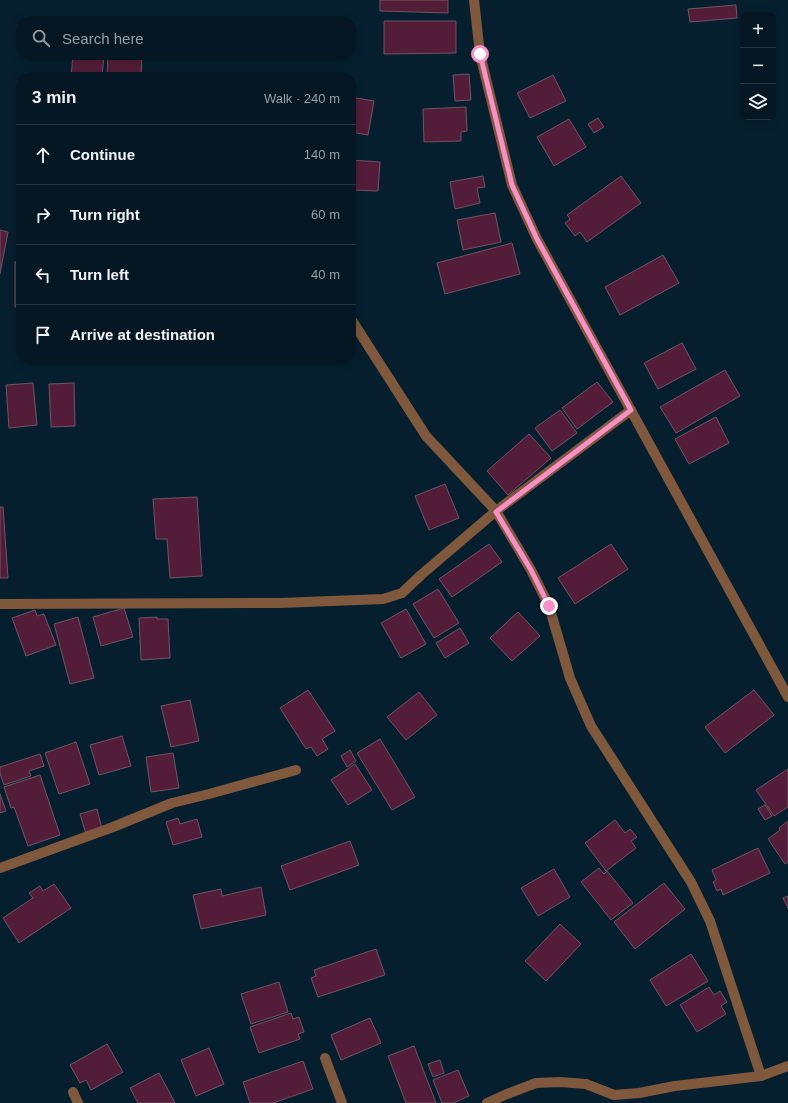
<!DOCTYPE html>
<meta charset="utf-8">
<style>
body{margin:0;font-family:Helvetica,sans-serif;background:#122430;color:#f1f3f6}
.controls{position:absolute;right:12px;top:12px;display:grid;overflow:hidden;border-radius:8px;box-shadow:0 2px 10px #0003}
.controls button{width:36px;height:36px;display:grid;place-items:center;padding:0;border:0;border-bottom:1px solid #253641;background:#041723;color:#f1f3f6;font:20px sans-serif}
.stop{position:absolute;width:12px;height:12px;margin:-9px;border:3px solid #fa8fc8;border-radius:50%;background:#fff}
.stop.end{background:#fa8fc8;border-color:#fff;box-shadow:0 1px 4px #0008}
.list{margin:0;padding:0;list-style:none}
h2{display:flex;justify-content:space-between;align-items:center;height:52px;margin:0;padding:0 16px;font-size:17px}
h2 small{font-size:13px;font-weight:400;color:#979fa6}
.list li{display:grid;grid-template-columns:26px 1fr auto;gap:12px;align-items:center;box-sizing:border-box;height:60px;padding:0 16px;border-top:1px solid #253641}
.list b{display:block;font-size:15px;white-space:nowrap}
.list em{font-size:13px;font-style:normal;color:#979fa6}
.icon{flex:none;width:22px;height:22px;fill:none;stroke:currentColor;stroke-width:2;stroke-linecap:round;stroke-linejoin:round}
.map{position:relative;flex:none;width:788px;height:1103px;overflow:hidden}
.search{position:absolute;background:#041723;box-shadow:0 2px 10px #0003;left:16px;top:16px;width:340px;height:44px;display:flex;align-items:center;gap:10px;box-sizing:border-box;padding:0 14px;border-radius:16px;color:#979fa6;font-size:15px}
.panel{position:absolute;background:#041723;box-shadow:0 2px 10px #0003;left:16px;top:72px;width:340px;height:292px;border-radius:16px}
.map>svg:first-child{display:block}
.building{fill:#531d39;stroke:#715460}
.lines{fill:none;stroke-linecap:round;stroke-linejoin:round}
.minor{stroke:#80593c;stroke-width:10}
.route{stroke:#fa8fc8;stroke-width:5}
</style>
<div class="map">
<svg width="788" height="1103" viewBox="0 0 788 1103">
<rect width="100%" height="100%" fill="#061f2f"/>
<!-- building -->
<g class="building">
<polygon points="380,0 448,0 448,13 380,11"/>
<polygon points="736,5 737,18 690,22 688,9"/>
<polygon points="384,21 456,21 456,53 384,54"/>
<polygon points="73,55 104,55 102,77 71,77"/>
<polygon points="108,55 142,55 141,77 107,77"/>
<polygon points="469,74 471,100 455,101 453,75"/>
<polygon points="553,75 566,101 530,118 517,93"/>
<polygon points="351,97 374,101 368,135 351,132"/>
<polygon points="466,107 467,131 461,132 461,141 424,142 423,109"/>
<polygon points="598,118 604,127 594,133 588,124"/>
<polygon points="569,119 586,147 554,166 537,137"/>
<polygon points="351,160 380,162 378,191 351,190"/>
<polygon points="483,176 485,187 477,188 480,203 455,209 450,182"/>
<polygon points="621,176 641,203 587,242 580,232 575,236 565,223 570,219 567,215"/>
<polygon points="495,213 501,242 463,250 457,220"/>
<polygon points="0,230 8,232 0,274"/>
<polygon points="512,243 520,274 445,294 437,263"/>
<polygon points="663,255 679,283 620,315 605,287"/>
<rect x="15" y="262" width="6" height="45"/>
<polygon points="682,343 696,369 658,389 644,363"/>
<polygon points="725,370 740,396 676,433 660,407"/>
<polygon points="597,382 613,402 577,429 562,408"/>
<polygon points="33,383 37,425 9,428 6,385"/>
<polygon points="74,383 75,426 51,427 49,384"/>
<polygon points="560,410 577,433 552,451 535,428"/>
<polygon points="716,417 729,443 689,464 675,439"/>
<polygon points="529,434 551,458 508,495 487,471"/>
<polygon points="445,484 459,518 429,530 415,496"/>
<polygon points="197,497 202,576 170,578 167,539 156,539 153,499"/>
<polygon points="0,507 3,507 8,578 0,578"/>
<polygon points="489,544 502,562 452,597 439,579"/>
<polygon points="611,544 628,569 575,604 558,578"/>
<polygon points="438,589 459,623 434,638 413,604"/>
<polygon points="124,608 133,637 101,646 93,617"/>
<polygon points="406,609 426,644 401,658 381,623"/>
<polygon points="35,610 37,616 44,614 56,645 26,656 12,618"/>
<polygon points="518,612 540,636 512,661 490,638"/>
<polygon points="78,617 94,678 70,684 54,624"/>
<polygon points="157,617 157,619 168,619 170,658 141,660 139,618"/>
<polygon points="460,628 469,643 445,658 436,643"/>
<polygon points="308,690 335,731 322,739 328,749 317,756 311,747 306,749 280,708"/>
<polygon points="754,690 774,715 725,753 705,727"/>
<polygon points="419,692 437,715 406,740 387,717"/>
<polygon points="190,700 199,741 171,747 161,706"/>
<polygon points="122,736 131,766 99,775 90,745"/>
<polygon points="380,739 415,797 392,810 357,753"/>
<polygon points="76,742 90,784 59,794 45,753"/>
<polygon points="350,750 356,761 347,767 341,756"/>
<polygon points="173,753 179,788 151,792 146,757"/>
<polygon points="40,754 44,766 29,771 31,776 4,785 0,773 0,767"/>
<polygon points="355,764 372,790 348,805 331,780"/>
<polygon points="788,769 788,807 774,816 756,790"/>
<polygon points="40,775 60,835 28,846 14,807 11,808 4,787"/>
<polygon points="0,794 6,811 0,813"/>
<polygon points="765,805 772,816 765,820 758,809"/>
<polygon points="97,809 102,829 86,834 80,814"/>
<polygon points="178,818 180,824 197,819 202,837 173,845 166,822"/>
<polygon points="615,820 625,833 630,829 637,837 631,841 636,848 606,871 585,843"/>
<polygon points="788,821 788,862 785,864 768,839 780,830 779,828"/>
<polygon points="350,841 359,865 290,890 281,866"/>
<polygon points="758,848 770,873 723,895 721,889 717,891 713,882 716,880 712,870"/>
<polygon points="599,868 604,874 607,871 633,903 611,920 581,882"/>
<polygon points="554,869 570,897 538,916 521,888"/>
<polygon points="664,883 685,909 635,949 614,922"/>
<polygon points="54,884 71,908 19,943 3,918 33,898 29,893 40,886 43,891"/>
<polygon points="261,887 266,915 201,929 193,895 221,889 222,896"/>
<polygon points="788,896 788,908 783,898"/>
<polygon points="560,924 581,944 546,981 525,961"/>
<polygon points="376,949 385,975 318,997 311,978 316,976 314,970"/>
<polygon points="691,954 708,981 666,1006 650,980"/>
<polygon points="279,982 288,1012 251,1024 241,994"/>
<polygon points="709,987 714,995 720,991 727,1002 721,1006 726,1014 697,1032 680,1005"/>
<polygon points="291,1013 293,1019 299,1017 304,1032 298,1034 300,1039 259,1053 250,1027"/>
<polygon points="370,1018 381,1043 341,1060 331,1035"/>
<polygon points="107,1044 123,1072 91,1090 86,1080 80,1083 70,1065"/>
<polygon points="414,1046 436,1103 406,1103 388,1056"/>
<polygon points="209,1048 224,1084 196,1096 181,1060"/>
<polygon points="440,1060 444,1073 433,1077 428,1064"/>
<polygon points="303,1061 313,1089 273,1103 250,1103 243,1082"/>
<polygon points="458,1070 469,1096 453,1103 442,1103 433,1080"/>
<polygon points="159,1073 175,1103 138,1103 130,1088"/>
</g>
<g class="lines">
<!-- minor -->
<g class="minor">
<polyline points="474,0 480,54 512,185 537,239 788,697"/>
<polyline points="351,319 426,436 496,511 531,570 549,606 570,678 591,726 691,882 710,921 761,1076"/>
<polyline points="0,604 280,603 383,599 402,593 421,575 496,511 631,410"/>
<polyline points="0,868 113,827 172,803 209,794 296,770"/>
<polyline points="325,1058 342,1103"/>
<polyline points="73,1092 78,1103"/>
<polyline points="487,1103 507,1094 536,1083 560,1082 586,1084 614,1095 639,1093 675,1086 761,1076 788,1066"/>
</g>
</g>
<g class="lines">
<!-- route -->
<polyline class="route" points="480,54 512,185 537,239 631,410 496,512 531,570 549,606"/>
</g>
</svg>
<div class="controls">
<button>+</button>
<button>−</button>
<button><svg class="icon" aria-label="layers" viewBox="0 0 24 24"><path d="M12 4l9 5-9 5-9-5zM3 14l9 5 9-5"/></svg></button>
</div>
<div class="stop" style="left:480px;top:54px"></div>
<div class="stop end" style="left:549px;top:606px"></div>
<div class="search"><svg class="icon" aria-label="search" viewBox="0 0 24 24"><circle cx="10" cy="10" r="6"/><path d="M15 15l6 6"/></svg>Search here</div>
<section class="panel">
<h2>3 min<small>Walk · 240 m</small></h2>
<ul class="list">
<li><svg class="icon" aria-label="ahead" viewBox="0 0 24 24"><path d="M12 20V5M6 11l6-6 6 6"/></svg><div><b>Continue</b></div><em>140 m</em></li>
<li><svg class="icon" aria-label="right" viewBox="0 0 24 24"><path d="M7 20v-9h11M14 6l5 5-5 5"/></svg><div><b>Turn right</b></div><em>60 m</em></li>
<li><svg class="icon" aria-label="left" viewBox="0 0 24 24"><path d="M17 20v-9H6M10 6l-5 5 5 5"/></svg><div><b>Turn left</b></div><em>40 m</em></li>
<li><svg class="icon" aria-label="arrive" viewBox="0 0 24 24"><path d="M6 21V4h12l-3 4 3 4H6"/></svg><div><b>Arrive at destination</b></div></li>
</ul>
</section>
</div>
